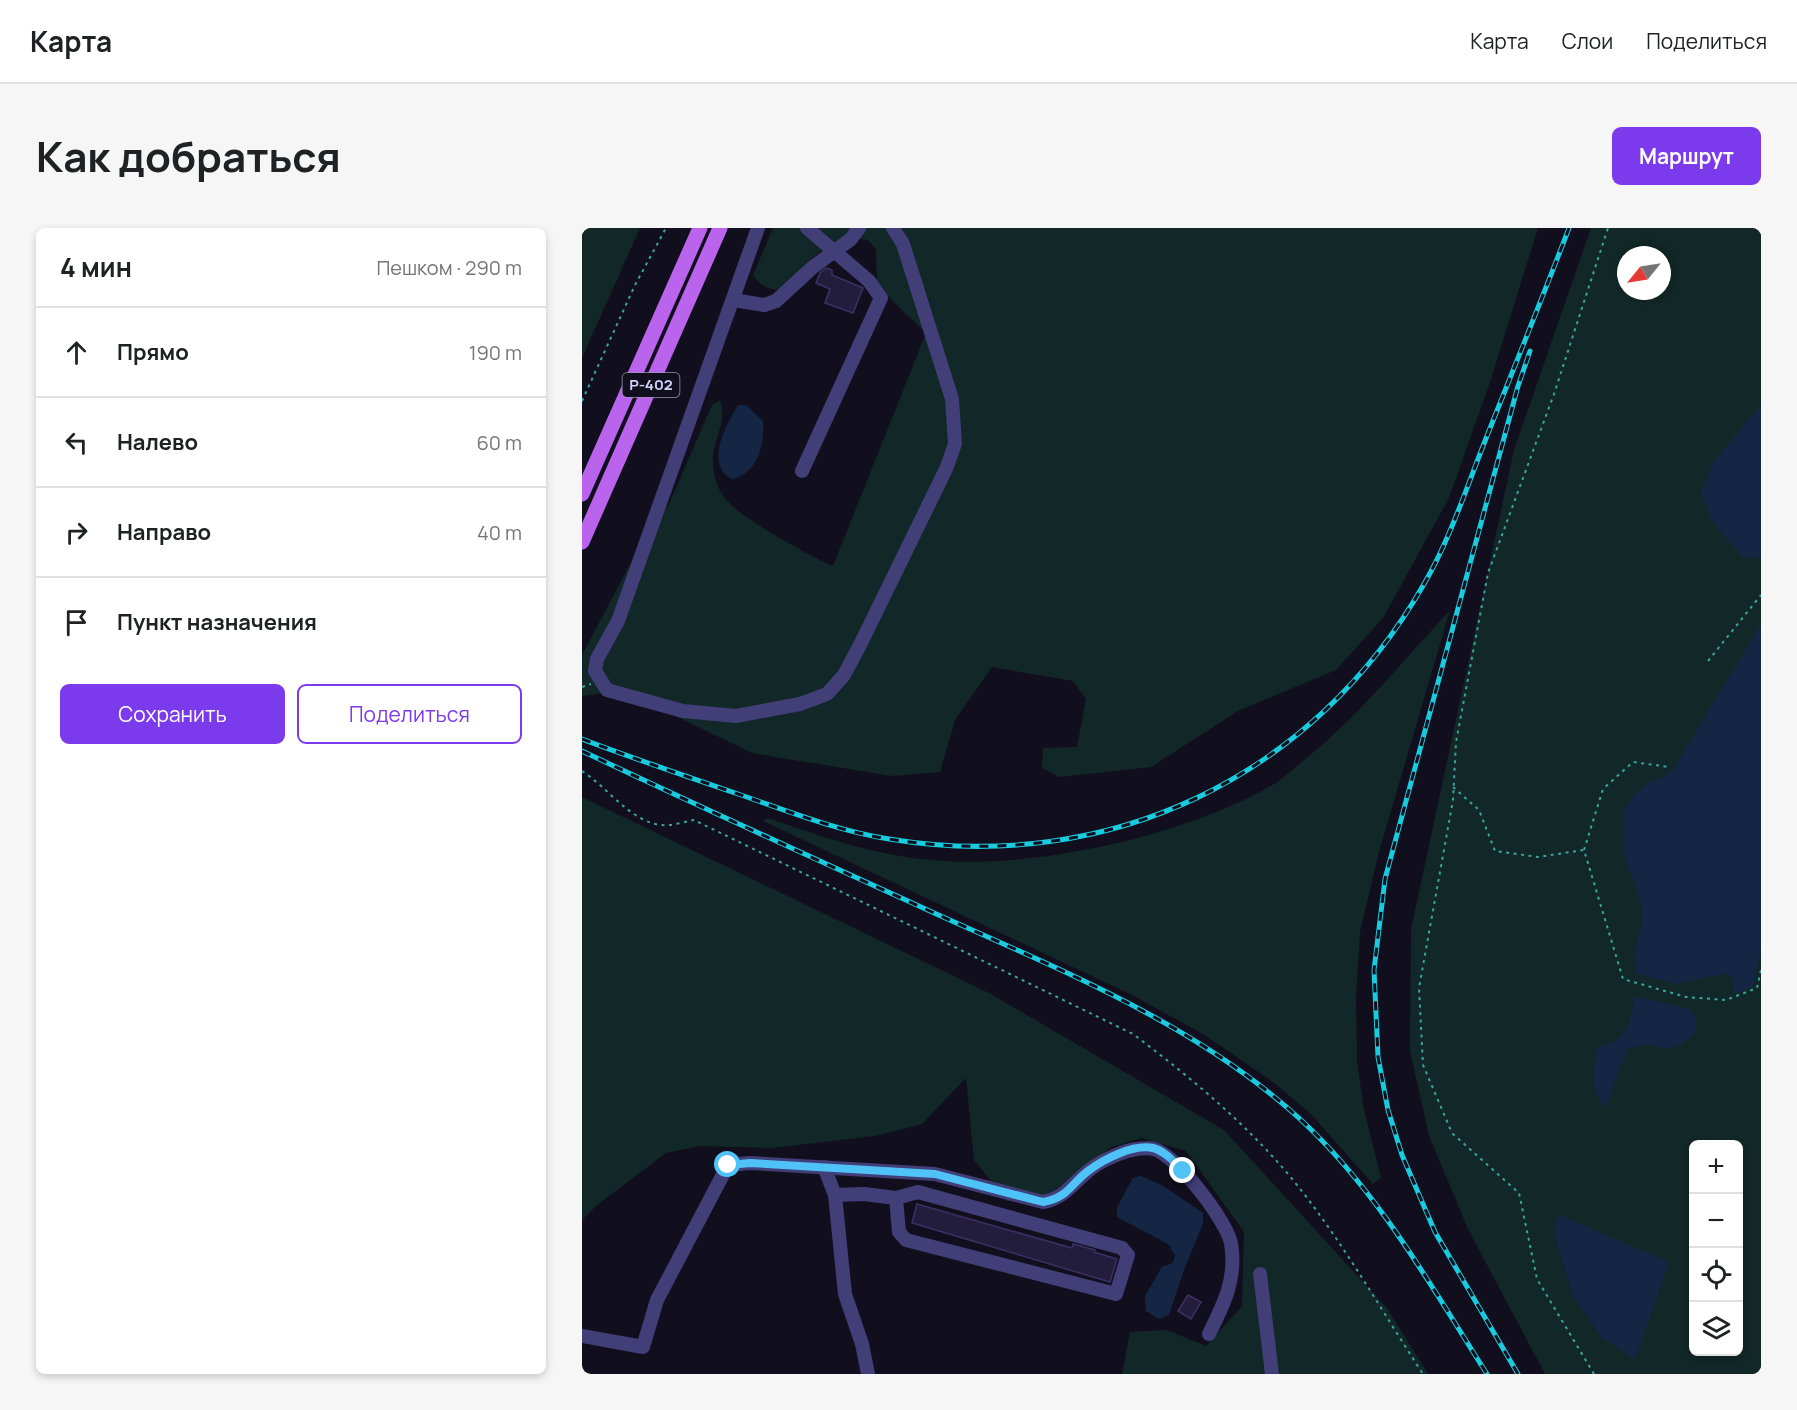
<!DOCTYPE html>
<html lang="ru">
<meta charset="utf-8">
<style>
body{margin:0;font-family:Manrope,sans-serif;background:#f6f6f6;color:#202124}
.controls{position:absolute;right:18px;bottom:18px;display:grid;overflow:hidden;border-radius:9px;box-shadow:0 3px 9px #0003}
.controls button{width:54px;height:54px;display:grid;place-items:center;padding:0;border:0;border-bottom:2px solid #e0e0e0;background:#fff;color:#202124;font:30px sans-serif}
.compass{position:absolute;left:1035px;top:18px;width:54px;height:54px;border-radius:50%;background:#fff;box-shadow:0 3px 9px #0003;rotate:240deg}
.stop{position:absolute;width:18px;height:18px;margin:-14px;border:4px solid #4fc3f7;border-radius:50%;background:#fff}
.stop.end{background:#4fc3f7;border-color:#fff;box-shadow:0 2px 6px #0008}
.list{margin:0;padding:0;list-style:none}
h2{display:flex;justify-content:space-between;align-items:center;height:78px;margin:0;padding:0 24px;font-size:26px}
h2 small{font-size:20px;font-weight:400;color:#757577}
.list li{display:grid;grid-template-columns:39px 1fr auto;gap:18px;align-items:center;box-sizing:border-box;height:90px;padding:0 24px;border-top:2px solid #e0e0e0}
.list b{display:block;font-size:22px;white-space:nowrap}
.list em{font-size:20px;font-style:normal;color:#757577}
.actions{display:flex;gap:12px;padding:18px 24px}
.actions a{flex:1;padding:14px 0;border:2px solid #7c3aed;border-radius:9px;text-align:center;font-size:21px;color:#7c3aed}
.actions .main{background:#7c3aed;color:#fff}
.icon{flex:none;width:33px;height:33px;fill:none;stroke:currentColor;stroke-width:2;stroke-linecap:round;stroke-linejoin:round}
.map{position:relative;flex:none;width:1179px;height:1146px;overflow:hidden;border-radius:9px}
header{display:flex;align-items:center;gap:36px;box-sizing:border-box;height:84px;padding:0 30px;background:#fff;border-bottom:2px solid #e0e0e0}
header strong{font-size:28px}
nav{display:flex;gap:33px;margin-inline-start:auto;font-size:21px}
.intro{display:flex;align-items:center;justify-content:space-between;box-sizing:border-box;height:144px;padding:0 36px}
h1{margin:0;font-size:42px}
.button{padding:15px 27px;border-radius:9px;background:#7c3aed;color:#fff;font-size:21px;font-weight:700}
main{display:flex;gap:36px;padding:0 36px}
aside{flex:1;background:#fff;border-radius:9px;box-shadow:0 3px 9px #0003}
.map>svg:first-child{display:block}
.green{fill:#122727;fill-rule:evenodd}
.water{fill:#142643}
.building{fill:#231d3d;stroke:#3c3166;stroke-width:1.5}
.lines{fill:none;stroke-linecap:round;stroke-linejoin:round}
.path{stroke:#3aa49e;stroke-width:2;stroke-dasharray:3 4.5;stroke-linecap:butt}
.minor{stroke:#413e78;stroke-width:14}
.major{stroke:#ba64ee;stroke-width:15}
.rail-casing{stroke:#18cbde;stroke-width:5}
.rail{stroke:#110f1e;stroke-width:3;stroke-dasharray:9;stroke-linecap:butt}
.route{stroke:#4fc3f7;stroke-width:8}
.labels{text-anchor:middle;stroke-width:5;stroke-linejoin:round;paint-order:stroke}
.shield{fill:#110f1e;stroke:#9a97b8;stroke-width:1.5}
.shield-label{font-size:15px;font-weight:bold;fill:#d5d1fa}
</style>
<header>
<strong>Карта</strong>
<nav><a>Карта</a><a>Слои</a><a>Поделиться</a></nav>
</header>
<div class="intro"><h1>Как добраться</h1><a class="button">Маршрут</a></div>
<main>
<aside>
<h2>4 мин<small>Пешком · 290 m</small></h2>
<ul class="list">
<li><svg class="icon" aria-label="ahead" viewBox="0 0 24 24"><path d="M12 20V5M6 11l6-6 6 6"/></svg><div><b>Прямо</b></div><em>190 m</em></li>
<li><svg class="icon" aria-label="left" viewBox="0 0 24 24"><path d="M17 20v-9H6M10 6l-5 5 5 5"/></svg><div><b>Налево</b></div><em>60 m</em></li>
<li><svg class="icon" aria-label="right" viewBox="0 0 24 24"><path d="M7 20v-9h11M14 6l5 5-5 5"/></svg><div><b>Направо</b></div><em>40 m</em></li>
<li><svg class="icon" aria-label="arrive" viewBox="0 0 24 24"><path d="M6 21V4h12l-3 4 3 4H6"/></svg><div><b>Пункт назначения</b></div></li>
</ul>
<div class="actions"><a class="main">Сохранить</a><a>Поделиться</a></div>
</aside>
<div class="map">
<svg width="1179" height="1146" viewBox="0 0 1179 1146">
<rect width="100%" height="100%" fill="#110f1e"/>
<!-- green -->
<g class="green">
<polygon points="0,0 58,0 0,130"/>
<path d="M191,0H956L908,154L867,270L801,390L754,442L656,483L569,539L477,549L460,540L461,520L495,519L504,471L491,453L410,439L373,492L358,544L309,548L170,525L69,476L35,463L0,468V427L63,308L87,276L130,177L138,172C146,192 132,209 131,230C131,245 133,256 142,269C156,289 227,328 251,338L344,105L295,58L294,21L286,12L260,9L232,28L198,62C186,62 177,57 171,47Z"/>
<path d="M1009,0H1179V1146H963L886,1001L847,908L828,823L829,701L932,222ZM1044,27H1080V63H1044ZM1112,916H1156V1124H1112ZM972,1007L1019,1109L991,1069Z"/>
<path d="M868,382L797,624L778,704L774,770L775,834L782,882L799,950L791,956L729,886L691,854L621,806L550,767L181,593L186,590C238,608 292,627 348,632C452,642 604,608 694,555C705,548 715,537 726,529C778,486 822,432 868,382Z"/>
<polygon points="0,569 407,765 642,902 805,1080 846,1146 540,1146 548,1104 585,1102 624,1118 660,1078 662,1004 604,923 559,910 530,919 466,967 425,973 392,932 384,850 340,896 293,908 189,920 118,918 84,925 15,977 0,992"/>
</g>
<!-- water -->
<g class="water">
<polygon points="1179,176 1179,330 1160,329 1131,295 1119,265 1131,234"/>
<path d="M156,177H164L181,193C183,215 176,246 150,251C122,237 144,197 156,177Z"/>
<polygon points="1179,396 1179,722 1171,759 1153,766 1150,750 1144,746 1092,756 1054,745 1053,723 1059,701 1060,678 1041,626 1041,582 1053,566 1067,554 1082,549 1092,540"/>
<path d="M1052,768L1109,781L1115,794L1112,807L1097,818L1084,821L1067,816L1046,820L1023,880C1007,860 1011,842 1015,818C1046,814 1049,793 1052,768Z"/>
<polygon points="559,948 581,958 621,985 621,996 603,1039 587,1087 577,1091 564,1083 563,1068 580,1039 591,1035 593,1027 586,1016 535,989 535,979 551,950"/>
<polygon points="976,986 1087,1034 1053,1132 1019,1109 991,1069 972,1007"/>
</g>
<!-- building -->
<g class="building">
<polygon points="244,40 250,42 250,47 281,60 271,85 243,75 248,61 234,55 238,45"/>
<polygon points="335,976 490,1020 491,1016 513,1022 512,1024 535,1031 528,1054 330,995"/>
<polygon points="606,1067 619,1074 609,1091 596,1083"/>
</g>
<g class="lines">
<!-- path -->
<g class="path">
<polyline points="0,173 53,57 84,0"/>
<polyline points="1126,433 1179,367"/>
<polyline points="0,459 9,456"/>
<path d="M0,543C25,559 50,595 80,597C90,598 102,594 112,592L551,806C608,849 660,892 706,946C757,1007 797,1079 841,1146"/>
<polyline points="871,559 897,582 913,623 956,629 1002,622 1041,751 1104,769 1144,772 1175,760 1179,742"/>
<polyline points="1002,622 1021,561 1051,534 1087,539"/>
<polyline points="1012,1146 955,1051 937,965 870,905 841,837 837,760 871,572 874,514 906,345 972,166 1026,0"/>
</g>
<!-- minor -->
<g class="minor">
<polyline points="176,0 36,393 15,431 13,443 25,462 101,483 154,488 218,476 245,466 262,447 279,415 364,241 373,216 370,171 321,16 311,0"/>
<polyline points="152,72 182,77 194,73 231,39 269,11 277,0"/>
<polyline points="220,243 299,70 287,53 225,0"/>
<polyline points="242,939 253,967 263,1066 280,1116 286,1146"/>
<polyline points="253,967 282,966 314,970 336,964 540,1020 546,1027 534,1066 324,1012 317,1004 314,970"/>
<polyline points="678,1046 690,1146"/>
<path d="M0,1108L61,1119L75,1072L146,937L168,935L353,946L461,974C482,970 489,957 505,944C515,935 532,927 545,923C552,921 566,919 572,921C595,928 644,992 649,1015C655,1050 642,1076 627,1106"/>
</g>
<!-- major -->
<g class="major">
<polyline points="0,266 118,0"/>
<polyline points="0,314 138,0"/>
</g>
<!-- rail casing -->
<g class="rail-casing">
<g id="rail">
<path d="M0,511C53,531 106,549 159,567C208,584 256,603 307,611C527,647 732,549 842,356C868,311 884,261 903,213C931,142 960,71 987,0"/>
<path d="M0,523C116,578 233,631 350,684C478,742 613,795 718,891C796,963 849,1058 905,1146"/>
<polyline points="936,1146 853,1004 820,927 806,882 796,829 792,742 803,651 936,158 948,123"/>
</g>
</g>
<!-- rail -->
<use href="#rail" class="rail"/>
</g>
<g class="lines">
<!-- route -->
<path class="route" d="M146,937L168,935L353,946L461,974C485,970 488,957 506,943C522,931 551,916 571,920C583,923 593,935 601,943"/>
</g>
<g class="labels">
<!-- shield labels -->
<rect class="shield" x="40.5" y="145" width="57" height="24" rx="4.5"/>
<g class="shield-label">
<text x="69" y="162">Р-402</text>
</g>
</g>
</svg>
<div class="controls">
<button>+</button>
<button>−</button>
<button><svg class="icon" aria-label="locate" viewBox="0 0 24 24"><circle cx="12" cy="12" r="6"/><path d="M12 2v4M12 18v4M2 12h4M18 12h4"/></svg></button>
<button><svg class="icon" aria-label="layers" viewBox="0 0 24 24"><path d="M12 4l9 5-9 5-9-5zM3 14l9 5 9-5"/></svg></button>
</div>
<svg class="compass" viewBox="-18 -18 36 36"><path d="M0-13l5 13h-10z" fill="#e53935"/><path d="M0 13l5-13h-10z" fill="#757577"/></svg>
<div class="stop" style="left:146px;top:937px"></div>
<div class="stop end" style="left:601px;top:943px"></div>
</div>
</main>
